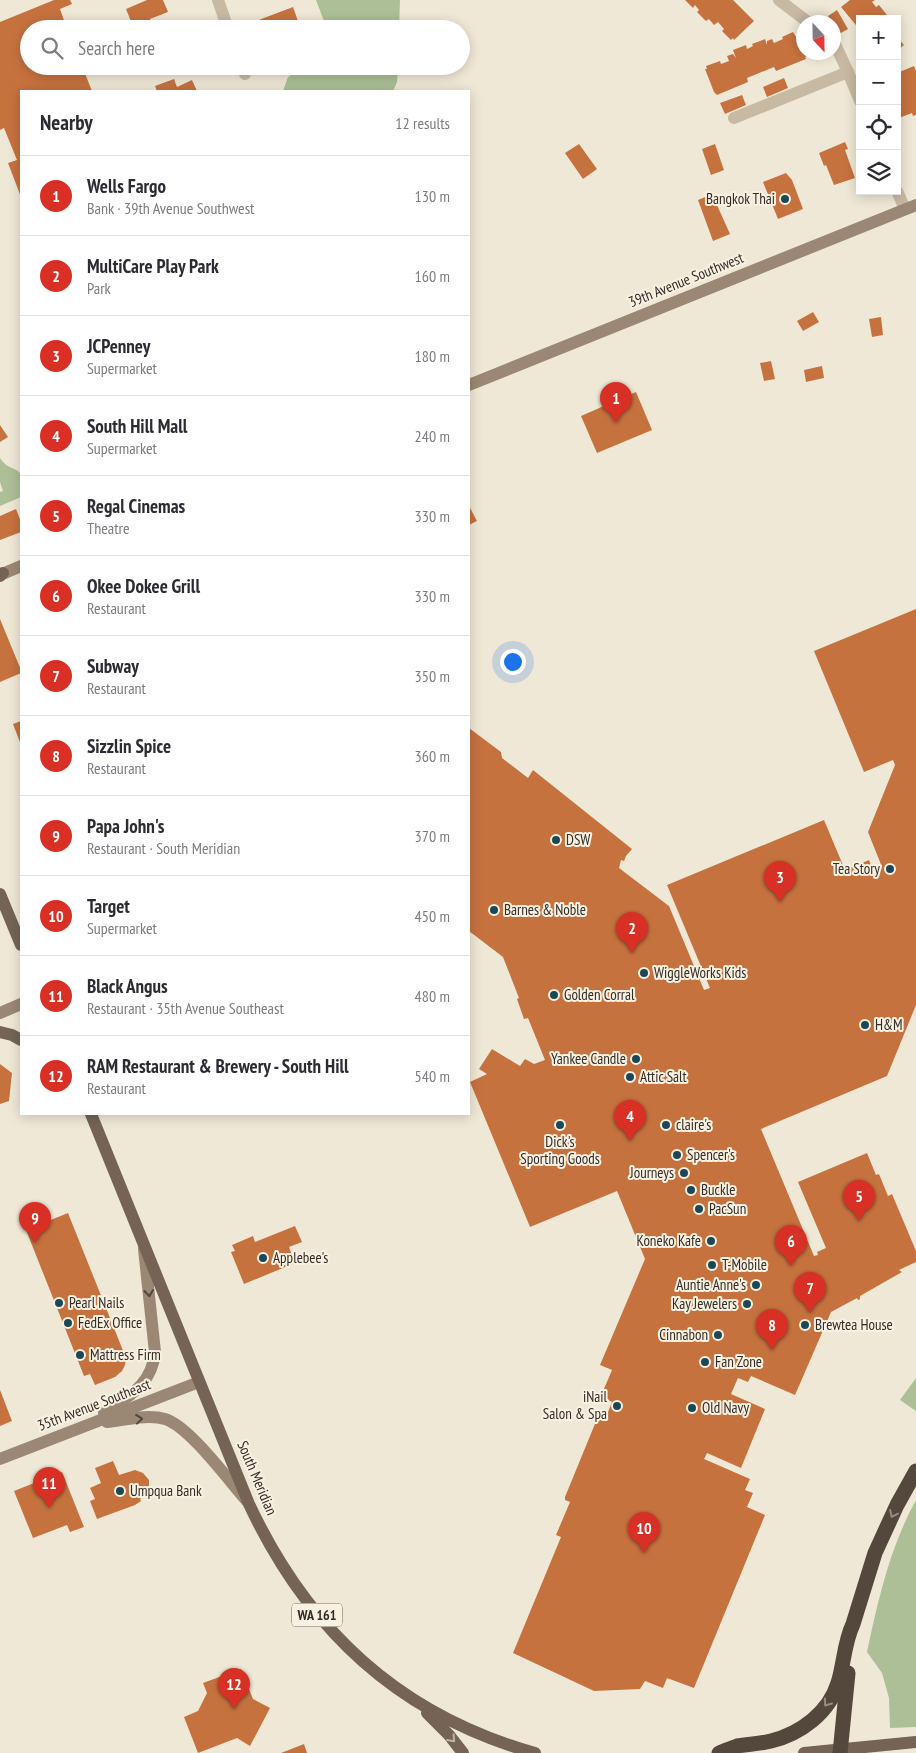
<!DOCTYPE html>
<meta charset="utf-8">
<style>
body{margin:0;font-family:"PT Sans Narrow",sans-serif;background:#f2f2f3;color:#2b2b33}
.controls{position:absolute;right:15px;top:15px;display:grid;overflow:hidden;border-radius:0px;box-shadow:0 2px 12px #0003}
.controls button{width:45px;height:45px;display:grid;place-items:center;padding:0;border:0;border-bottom:1px solid #e1e1e2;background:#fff;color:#2b2b33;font:25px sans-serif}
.compass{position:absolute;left:796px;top:15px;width:45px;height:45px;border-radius:50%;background:#fff;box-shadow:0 2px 12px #0003;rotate:158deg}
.you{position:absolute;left:512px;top:661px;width:18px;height:18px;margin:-12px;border:4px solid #fff;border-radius:50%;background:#1a73e8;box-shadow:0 0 0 8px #1a73e833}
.badge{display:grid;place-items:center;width:32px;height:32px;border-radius:50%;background:#d93025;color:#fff;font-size:16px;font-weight:700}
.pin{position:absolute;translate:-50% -41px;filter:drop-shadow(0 1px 2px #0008)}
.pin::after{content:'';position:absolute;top:26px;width:18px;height:15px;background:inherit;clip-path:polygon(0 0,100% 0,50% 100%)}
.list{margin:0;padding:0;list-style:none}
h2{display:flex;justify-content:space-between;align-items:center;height:65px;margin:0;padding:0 20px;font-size:21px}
h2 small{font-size:16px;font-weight:400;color:#7c7c81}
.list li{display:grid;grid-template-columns:32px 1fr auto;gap:15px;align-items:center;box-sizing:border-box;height:80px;padding:0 20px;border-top:1px solid #e1e1e2}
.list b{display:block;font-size:19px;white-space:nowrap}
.list p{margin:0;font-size:16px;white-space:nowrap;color:#7c7c81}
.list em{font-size:16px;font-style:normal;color:#7c7c81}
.icon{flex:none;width:28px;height:28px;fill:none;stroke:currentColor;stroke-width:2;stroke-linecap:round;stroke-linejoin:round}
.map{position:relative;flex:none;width:916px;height:1753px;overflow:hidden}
.search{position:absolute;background:#fff;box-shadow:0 2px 12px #0003;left:20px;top:20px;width:450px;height:55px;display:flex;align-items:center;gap:12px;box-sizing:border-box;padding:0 18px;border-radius:28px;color:#7c7c81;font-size:19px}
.panel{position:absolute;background:#fff;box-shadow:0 2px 12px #0003;left:20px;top:90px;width:450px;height:1025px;border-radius:0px}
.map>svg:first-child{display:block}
.green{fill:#acbf97}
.building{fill:#c6723f}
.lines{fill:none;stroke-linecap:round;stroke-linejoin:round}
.street{stroke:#c8b9a3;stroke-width:12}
.secondary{stroke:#9b8874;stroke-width:12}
.primary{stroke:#756456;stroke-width:12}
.highway{stroke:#54473c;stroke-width:15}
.oneway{stroke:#52473d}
.oneway2{stroke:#968b7e}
.oneway3{stroke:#bdb2a3}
.poi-dot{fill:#1b4854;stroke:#f8f1e2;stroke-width:2}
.labels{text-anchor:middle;stroke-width:4;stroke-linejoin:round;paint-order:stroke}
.shield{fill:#f8f1e2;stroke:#6e665e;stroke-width:1}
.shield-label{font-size:14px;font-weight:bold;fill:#332b25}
.poi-label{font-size:15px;fill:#332b25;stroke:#f8f1e2;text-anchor:start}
.street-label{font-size:15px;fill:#332b25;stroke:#f8f1e2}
</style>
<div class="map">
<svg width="916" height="1753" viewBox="0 0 916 1753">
<rect width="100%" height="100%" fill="#f0e8d6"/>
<!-- green -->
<g class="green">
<polygon points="316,0 400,0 399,29 327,29"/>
<polygon points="308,66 398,66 397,82 393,91 283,91 288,77"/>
<path d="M0,458C8,470 14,466 21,474V497L0,506V492L3,491L0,482Z"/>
<polygon points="916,1378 916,1411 900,1400"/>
<path d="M916,1500V1727L890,1728L889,1698L882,1673L867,1652C878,1600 890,1547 916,1500Z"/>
</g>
<!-- building -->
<g class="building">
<polygon points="54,0 70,0 72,4 60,9 67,29 29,29 29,66 82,66 92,91 21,91 21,197 8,163 17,160 4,128 0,130 0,22"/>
<polygon points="147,0 163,0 168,12 150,19 153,26 145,29 134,29 126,9"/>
<polygon points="685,0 733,0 754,21 734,40 733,38 731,40 722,31 724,29 718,22 714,25 709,19 706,21 697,12 699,10 695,5 693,8"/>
<polygon points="850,0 875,0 872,2 876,7 879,5 887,15 884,17 885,19 860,19 860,30 841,7"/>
<polygon points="293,7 300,27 297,29 259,29 256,21"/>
<polygon points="837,10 848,29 839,34 828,16"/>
<polygon points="793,32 798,40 804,38 804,52 816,53 805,57 806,59 776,71 774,67 747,78 748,82 717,95 714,92 705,69 707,69 706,66 720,61 721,64 729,61 727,56 733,54 736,58 733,50 746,45 747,49 753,46 752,44 765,39 767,45 767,41 772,39 774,43 783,39 782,37"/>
<polygon points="897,37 904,45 897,51"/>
<polygon points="146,66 172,66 150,75"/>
<polygon points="914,66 916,71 916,115 913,116 912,113 899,118 897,115 897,73"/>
<polygon points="784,78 788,88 767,97 763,87"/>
<polygon points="174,79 177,87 192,80 197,91 157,91 155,86"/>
<polygon points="742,95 746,105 725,114 720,103"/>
<polygon points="845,142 848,149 845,150 855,178 834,185 826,165 824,166 819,153"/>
<polygon points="579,144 597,169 583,179 565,153"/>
<polygon points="715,144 724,170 711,175 702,149"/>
<polygon points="786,173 792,180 803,209 778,219 763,182"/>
<polygon points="712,194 730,234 713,241 698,200"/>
<polygon points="813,312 819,322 803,331 797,321"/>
<polygon points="881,317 883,335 872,337 869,319"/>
<polygon points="771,361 775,379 764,381 760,363"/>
<polygon points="822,366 824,378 806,382 804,370"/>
<polygon points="636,392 652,430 597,453 581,416"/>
<polygon points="0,425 8,437 0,442"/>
<polygon points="469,506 477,521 469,525"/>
<polygon points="16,509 21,522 21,532 0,540 0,516"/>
<polygon points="916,609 916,1005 887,1076 761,1129 814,1256 818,1255 817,1252 826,1248 798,1182 867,1153 876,1175 879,1174 888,1196 892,1194 916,1251 916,1262 899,1270 902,1272 860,1296 860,1299 858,1300 857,1298 831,1312 795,1395 751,1376 748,1382 738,1378 731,1394 765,1409 741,1468 707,1453 704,1459 750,1479 745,1490 753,1493 747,1507 765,1515 694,1688 667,1678 663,1688 645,1681 640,1689 594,1691 513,1653 561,1537 556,1535 570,1502 565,1500 565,1497 599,1414 603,1413 606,1417 612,1402 601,1396 612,1370 600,1365 645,1259 617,1191 530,1227 470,1082 487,1074 479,1069 492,1049 520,1066 525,1059 534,1064 545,1060 528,1018 524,1019 517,999 519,998 503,957 469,931 469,728 501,752 502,758 528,778 533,770 632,849 626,856 624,861 621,860 619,868 669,906 704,990 710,988 667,885 824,820 845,870 869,860 873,870 872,873 878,876 882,867 868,832 895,765 893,760 864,772 814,651"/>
<polygon points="0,619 21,670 21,673 0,682"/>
<polygon points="21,721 21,745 13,724"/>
<polygon points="0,1064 12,1073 9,1101 0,1104"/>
<polygon points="68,1213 126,1358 125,1365 122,1371 115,1377 95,1385 90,1374 84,1376 26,1230"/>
<polygon points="295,1226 302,1242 289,1247 295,1263 244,1284 231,1252 235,1251 232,1245 253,1236 255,1242"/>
<polygon points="0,1390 12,1421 0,1426"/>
<polygon points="113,1461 119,1475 135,1470 143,1473 149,1480 149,1489 148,1493 140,1499 141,1501 135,1505 97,1519 90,1501 95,1499 90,1488 101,1483 95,1468"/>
<polygon points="62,1472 84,1527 70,1532 67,1525 33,1538 14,1491"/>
<polygon points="241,1669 253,1699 270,1708 250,1746 237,1738 198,1753 184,1717 198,1711 207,1693 203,1683"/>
<polygon points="304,1744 307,1753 281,1753"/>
</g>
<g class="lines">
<!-- street -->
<g class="street">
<polyline points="218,0 228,29"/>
<polyline points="779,0 808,22"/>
<polyline points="834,42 848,72 860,101"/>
<polyline points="242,66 245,74"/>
<polyline points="734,118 848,72"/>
<polyline points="897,191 905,209"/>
</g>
<!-- secondary -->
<g class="secondary">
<polyline points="469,385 916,205"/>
<polyline points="0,575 21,566"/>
<polyline points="0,1013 21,1004"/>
<path d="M104,1413C129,1396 152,1385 155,1352L144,1249"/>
<path d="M107,1422C125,1420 148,1414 165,1419C189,1426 229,1481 247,1501"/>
<polyline points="0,1459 199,1382"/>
</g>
<!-- primary -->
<g class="primary">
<polyline points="0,576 3,573"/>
<polyline points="0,894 21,945"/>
<polyline points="0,1032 12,1035 21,1040"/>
<path d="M91,1114L249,1504C308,1630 399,1715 535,1753"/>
<polyline points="427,1713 449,1735 463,1753"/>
<polyline points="804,1753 916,1742"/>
</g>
<!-- highway -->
<g class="highway">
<path d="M719,1753C725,1751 731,1748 737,1746C748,1744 760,1744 771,1741C800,1734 829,1713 838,1683C844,1664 844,1643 853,1624L875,1553L897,1505L916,1471"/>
<polyline points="840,1753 848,1673"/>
</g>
</g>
<!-- one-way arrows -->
<defs><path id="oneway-chevron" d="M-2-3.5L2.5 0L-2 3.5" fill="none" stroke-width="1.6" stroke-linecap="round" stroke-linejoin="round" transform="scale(1.25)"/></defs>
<g class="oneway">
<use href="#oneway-chevron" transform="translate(149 1293) rotate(84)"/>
<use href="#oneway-chevron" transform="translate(139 1419) rotate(-6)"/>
</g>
<g class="oneway2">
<use href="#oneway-chevron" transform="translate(893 1514) rotate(115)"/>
<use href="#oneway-chevron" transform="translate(827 1703) rotate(126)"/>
</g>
<use class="oneway3" href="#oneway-chevron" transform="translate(452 1739) rotate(48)"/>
<!-- markers -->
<g class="poi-dot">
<circle cx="785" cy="199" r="5"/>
<circle cx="556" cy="840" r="5"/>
<circle cx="890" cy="869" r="5"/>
<circle cx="494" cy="910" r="5"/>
<circle cx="644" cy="973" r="5"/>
<circle cx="554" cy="995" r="5"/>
<circle cx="865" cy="1025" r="5"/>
<circle cx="636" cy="1059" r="5"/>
<circle cx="630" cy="1077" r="5"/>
<circle cx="560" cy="1125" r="5"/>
<circle cx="666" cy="1125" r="5"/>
<circle cx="677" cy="1155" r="5"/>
<circle cx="684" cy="1173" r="5"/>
<circle cx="691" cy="1190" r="5"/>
<circle cx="699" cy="1209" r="5"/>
<circle cx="711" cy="1241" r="5"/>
<circle cx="263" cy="1258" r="5"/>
<circle cx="712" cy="1265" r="5"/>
<circle cx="756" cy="1285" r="5"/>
<circle cx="59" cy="1303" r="5"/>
<circle cx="747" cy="1304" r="5"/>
<circle cx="68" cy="1323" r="5"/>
<circle cx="805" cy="1325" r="5"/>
<circle cx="718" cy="1335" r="5"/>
<circle cx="80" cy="1355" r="5"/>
<circle cx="705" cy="1362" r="5"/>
<circle cx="617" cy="1406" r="5"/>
<circle cx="692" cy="1408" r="5"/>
<circle cx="120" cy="1491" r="5"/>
</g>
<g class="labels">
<!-- shield labels -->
<rect class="shield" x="292" y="1603.5" width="50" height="23" rx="4"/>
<g class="shield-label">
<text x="317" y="1620">WA 161</text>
</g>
<!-- poi labels -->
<g class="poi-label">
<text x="775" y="204" text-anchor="end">Bangkok Thai</text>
<text x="566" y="845">DSW</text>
<text x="880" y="874" text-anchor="end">Tea Story</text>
<text x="504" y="915">Barnes &amp; Noble</text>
<text x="654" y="978">WiggleWorks Kids</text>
<text x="564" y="1000">Golden Corral</text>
<text x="875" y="1030">H&amp;M</text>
<text x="626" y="1064" text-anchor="end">Yankee Candle</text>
<text x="640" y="1082">Attic Salt</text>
<text x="676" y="1130">claire's</text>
<text x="560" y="1147" text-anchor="middle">Dick's<tspan x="560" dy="17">Sporting Goods</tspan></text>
<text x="687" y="1160">Spencer's</text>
<text x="674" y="1178" text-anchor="end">Journeys</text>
<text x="701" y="1195">Buckle</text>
<text x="709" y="1214">PacSun</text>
<text x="701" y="1246" text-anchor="end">Koneko Kafe</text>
<text x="273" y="1263">Applebee's</text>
<text x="722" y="1270">T-Mobile</text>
<text x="746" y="1290" text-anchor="end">Auntie Anne's</text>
<text x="69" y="1308">Pearl Nails</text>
<text x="737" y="1309" text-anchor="end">Kay Jewelers</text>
<text x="78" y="1328">FedEx Office</text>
<text x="815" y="1330">Brewtea House</text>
<text x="708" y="1340" text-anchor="end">Cinnabon</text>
<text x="90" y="1360">Mattress Firm</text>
<text x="715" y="1367">Fan Zone</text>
<text x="607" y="1402" text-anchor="end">iNail<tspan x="607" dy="17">Salon &amp; Spa</tspan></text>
<text x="702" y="1413">Old Navy</text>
<text x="130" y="1496">Umpqua Bank</text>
</g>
<!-- street labels -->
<g class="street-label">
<text transform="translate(686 280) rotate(-22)" y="5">39th Avenue Southwest</text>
<text transform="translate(94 1405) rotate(-21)" y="5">35th Avenue Southeast</text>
<text transform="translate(257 1478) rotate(67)" y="5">South Meridian</text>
</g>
</g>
</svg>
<div class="controls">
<button>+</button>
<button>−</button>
<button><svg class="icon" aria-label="locate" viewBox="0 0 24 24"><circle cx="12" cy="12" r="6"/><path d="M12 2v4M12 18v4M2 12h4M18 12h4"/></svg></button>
<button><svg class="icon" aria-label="layers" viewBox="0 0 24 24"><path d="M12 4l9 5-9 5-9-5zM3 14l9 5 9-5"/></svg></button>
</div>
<svg class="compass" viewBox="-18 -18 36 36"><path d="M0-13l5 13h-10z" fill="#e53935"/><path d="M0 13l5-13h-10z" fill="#7c7c81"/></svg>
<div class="you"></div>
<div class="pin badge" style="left:616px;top:423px">1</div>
<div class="pin badge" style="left:632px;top:953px">2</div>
<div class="pin badge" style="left:780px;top:902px">3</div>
<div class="pin badge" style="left:630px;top:1141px">4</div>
<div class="pin badge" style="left:859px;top:1221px">5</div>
<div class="pin badge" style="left:791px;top:1266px">6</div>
<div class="pin badge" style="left:810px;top:1313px">7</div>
<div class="pin badge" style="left:772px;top:1350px">8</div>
<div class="pin badge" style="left:35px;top:1243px">9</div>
<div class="pin badge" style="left:644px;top:1553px">10</div>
<div class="pin badge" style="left:49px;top:1508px">11</div>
<div class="pin badge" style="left:234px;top:1709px">12</div>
<div class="search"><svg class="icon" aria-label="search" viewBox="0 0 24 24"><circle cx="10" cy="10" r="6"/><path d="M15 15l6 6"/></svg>Search here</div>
<section class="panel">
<h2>Nearby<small>12 results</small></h2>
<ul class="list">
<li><span class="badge">1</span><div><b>Wells Fargo</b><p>Bank · 39th Avenue Southwest</p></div><em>130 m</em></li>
<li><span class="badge">2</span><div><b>MultiCare Play Park</b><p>Park</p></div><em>160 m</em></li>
<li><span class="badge">3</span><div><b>JCPenney</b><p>Supermarket</p></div><em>180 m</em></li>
<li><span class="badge">4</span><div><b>South Hill Mall</b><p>Supermarket</p></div><em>240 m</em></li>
<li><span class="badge">5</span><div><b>Regal Cinemas</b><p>Theatre</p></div><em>330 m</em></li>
<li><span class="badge">6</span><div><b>Okee Dokee Grill</b><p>Restaurant</p></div><em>330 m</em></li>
<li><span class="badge">7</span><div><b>Subway</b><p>Restaurant</p></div><em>350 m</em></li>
<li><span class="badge">8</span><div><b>Sizzlin Spice</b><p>Restaurant</p></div><em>360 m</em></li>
<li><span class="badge">9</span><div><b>Papa John's</b><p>Restaurant · South Meridian</p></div><em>370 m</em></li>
<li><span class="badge">10</span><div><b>Target</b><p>Supermarket</p></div><em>450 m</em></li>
<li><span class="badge">11</span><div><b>Black Angus</b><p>Restaurant · 35th Avenue Southeast</p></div><em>480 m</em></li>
<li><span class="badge">12</span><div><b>RAM Restaurant &amp; Brewery - South Hill</b><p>Restaurant</p></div><em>540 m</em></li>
</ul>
</section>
</div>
